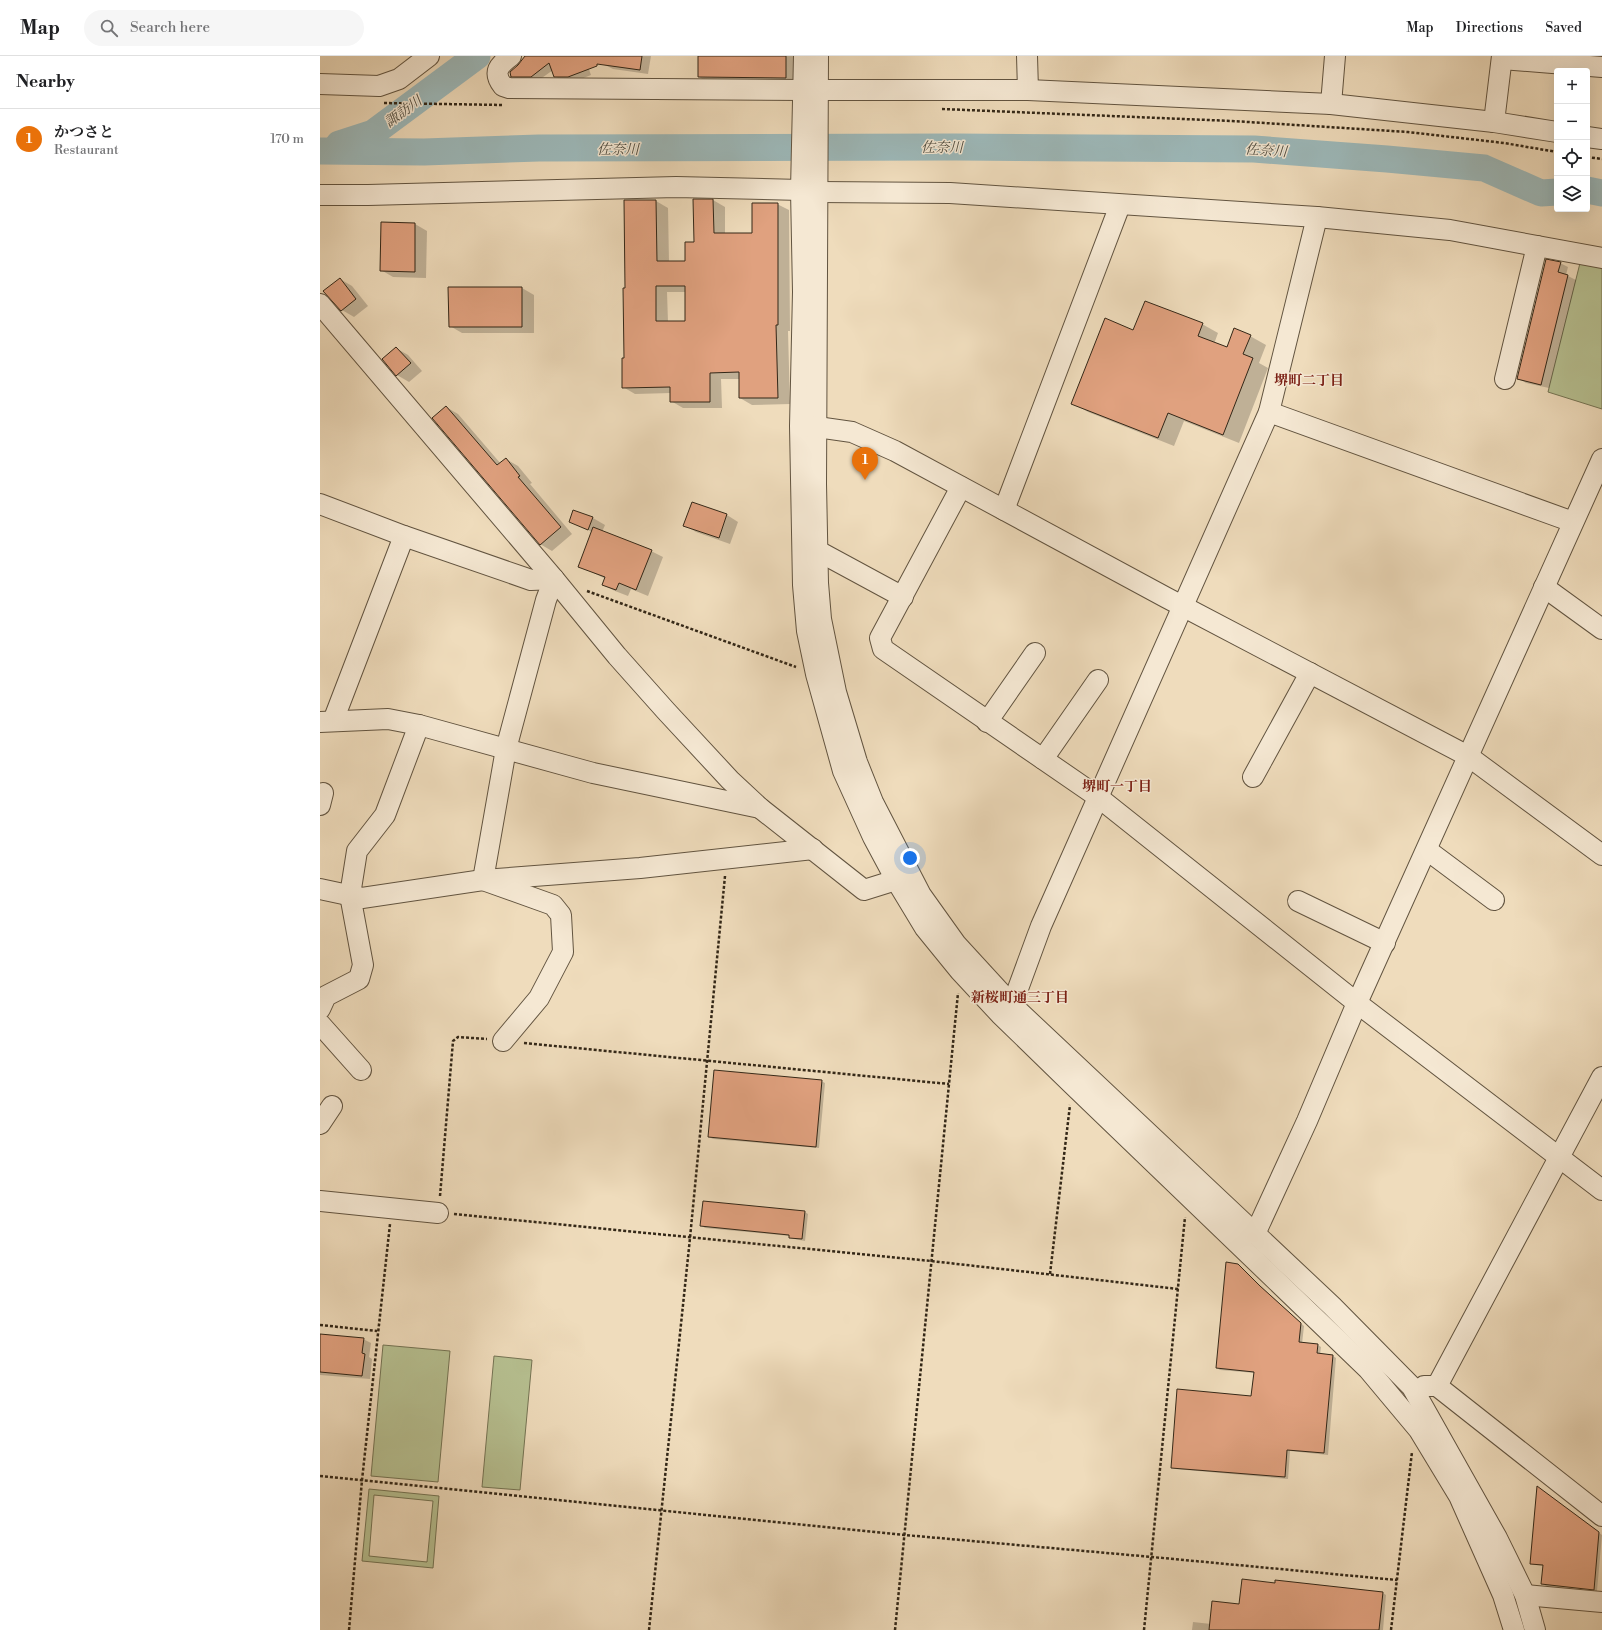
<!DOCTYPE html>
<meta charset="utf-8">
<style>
body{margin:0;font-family:"Libre Bodoni","Noto Serif JP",serif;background:#f6f6f6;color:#202124}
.controls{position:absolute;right:12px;top:12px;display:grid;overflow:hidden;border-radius:4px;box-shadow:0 4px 16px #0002}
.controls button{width:36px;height:36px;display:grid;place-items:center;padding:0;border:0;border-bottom:1px solid #e0e0e0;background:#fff;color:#202124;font:20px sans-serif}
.you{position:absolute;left:590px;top:802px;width:14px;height:14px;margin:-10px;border:3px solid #fff;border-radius:50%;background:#1a73e8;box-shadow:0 0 0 6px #1a73e833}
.badge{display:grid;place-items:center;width:26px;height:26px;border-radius:50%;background:#db2777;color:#fff;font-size:13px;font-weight:700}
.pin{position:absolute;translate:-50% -33px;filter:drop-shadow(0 1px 2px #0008)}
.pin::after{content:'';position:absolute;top:21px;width:14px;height:12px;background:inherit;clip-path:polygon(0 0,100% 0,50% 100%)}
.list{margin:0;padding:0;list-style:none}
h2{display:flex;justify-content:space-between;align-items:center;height:52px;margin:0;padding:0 16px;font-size:17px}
h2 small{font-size:13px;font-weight:400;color:#757577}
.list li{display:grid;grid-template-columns:26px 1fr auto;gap:12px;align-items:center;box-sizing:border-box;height:60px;padding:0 16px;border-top:1px solid #e0e0e0}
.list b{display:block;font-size:15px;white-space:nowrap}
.list p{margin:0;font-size:13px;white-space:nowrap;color:#757577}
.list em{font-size:13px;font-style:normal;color:#757577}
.icon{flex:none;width:22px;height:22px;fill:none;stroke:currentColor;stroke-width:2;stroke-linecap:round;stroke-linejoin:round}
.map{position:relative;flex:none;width:1282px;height:1574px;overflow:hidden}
header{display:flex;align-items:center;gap:24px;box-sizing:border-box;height:56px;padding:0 20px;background:#fff;border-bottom:1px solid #e0e0e0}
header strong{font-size:19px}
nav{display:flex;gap:22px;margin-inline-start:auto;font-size:14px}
.search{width:280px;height:36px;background:#f6f6f6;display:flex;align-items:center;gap:10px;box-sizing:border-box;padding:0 14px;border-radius:22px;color:#757577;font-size:15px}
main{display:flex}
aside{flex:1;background:#fff}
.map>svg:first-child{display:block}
.green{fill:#b7c192;stroke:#757454;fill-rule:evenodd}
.shadow{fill:#0003;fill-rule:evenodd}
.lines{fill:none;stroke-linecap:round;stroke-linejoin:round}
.river{stroke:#9db9ba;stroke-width:27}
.building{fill:#e0a17f;stroke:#332717;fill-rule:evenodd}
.minor-casing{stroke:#625440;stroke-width:22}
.path{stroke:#332717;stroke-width:2.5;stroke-dasharray:3 2;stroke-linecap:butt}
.minor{stroke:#f5e8d3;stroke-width:20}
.labels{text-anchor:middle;stroke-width:3;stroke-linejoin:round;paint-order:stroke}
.water-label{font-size:14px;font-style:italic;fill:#4e4c40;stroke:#f5e8d3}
.neighbourhood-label{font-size:14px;font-weight:bold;fill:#7a1f14;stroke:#f5e8d3}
</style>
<header>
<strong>Map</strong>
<div class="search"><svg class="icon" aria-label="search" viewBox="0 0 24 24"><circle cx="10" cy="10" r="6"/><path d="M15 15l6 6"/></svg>Search here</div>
<nav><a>Map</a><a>Directions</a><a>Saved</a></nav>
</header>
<main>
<aside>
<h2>Nearby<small></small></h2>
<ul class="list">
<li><span class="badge" style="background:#e8710a">1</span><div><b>かつさと</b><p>Restaurant</p></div><em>170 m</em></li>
</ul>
</aside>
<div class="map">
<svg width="1282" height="1574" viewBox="0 0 1282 1574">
<rect width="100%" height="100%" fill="#efdcbc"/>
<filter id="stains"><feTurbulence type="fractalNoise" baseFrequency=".005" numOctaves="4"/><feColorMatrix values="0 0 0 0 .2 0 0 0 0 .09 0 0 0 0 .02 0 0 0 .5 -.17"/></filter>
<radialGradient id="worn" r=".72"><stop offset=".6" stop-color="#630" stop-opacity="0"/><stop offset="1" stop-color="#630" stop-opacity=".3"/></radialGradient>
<!-- green -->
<g class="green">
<polygon points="1261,203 1282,207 1282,353 1228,336"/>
<polygon points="63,1289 130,1295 118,1426 51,1420"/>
<polygon points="174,1300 212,1304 200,1434 162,1431"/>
<path d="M49,1433L119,1440L113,1512L42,1505ZM54,1439L113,1445L107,1506L49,1500Z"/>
</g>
<!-- shadow -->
<g class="shadow">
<polygon points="206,0 262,0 265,2 271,19 256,25 243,25 235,20 233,14 219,24 200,24 192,20"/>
<polygon points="286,0 331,0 328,18 293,13 285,9"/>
<polygon points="379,0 482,0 482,30 395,30 379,21"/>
<path d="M374,144H393L405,151V178H433L457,148L469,154L470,275H468L470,348L432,349L420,342V323H401L402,352H363L351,345V337L315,338L303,331L306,233L305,145H336L348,152L349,206H366L375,188ZM347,236H366V266H348Z"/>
<polygon points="62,167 95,168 107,175 106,222 73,221 61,214"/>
<polygon points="1240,207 1248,211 1246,219 1256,224 1229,332 1206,327 1198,322"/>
<polygon points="20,223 32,230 48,250 34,261 22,254"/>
<polygon points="202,232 214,239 214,277 142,277 130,270"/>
<polygon points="882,268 898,277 894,288 907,293 930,280 946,289 939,307 948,312 919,387 864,365 854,390 768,356 753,347 814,275"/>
<polygon points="76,292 88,299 102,315 89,326 77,319 63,303"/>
<polygon points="126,351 138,358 181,408 186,403 198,410 212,427 210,428 252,478 232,495 220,488"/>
<polygon points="254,455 273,462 285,469 282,476 331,495 343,501 328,540 311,533 308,540 295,535 283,529 286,523 259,510 272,476 250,465"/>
<polygon points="407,459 418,466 410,488 376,476 364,469"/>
<polygon points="501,1025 505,1027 499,1092 393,1083 389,1081"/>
<polygon points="485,1156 488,1158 485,1185 474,1183 470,1181 470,1180 385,1172 381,1169"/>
<polygon points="918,1209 984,1270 982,1288 998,1289 1001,1291 1000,1299 1013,1300 1016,1302 1008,1399 970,1395 968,1423 855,1413 852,1411 932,1341 935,1317 900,1314 897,1312"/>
<polygon points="0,1279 43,1283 51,1287 49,1301 52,1303 50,1323 0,1319"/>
<polygon points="1221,1433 1282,1479 1277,1535 1226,1530 1223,1528 1224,1510 1215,1509 1211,1507"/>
<polygon points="956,1528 1063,1537 1066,1539 1063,1574 872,1574 873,1566 891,1568"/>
</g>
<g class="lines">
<!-- river -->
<g class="river">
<polyline points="19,88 53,77 157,0"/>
<polyline points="0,95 104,96 219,92 636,91 934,93 1067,103 1164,112 1221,137 1237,136"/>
<polyline points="1267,134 1282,137"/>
</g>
</g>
<!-- building -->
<g class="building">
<polygon points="205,0 322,0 320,14 277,8 277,10 248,21 234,21 229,7 211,21 191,21 190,16 198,9"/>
<polygon points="378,0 466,0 466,22 378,21"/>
<path d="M373,143H393L394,177H432V147H458V269H456L458,342H419V316L390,317V346H350V331L302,332V302H304L303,232H305L304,144H336L337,205H365V186H374ZM336,230H365V265H336Z"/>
<polygon points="61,166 95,167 95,216 60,215"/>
<polygon points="1226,203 1241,206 1238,216 1248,219 1221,329 1197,323"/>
<polygon points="20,222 36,243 21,255 3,235"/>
<polygon points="128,231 202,231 202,271 129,271"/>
<polygon points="825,245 883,267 878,280 907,291 914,272 931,279 923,298 933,302 903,379 848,357 838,382 751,348 785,262 813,274"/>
<polygon points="76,291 91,307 76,320 62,303"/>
<polygon points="126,350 177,409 186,402 200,420 198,421 241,471 220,489 112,362"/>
<polygon points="372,446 407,458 399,482 363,470"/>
<polygon points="253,454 273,461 268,474 249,466"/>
<polygon points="273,471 332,494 316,534 299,527 296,534 282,529 285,521 258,511"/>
<polygon points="394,1014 502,1024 496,1091 388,1081"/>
<polygon points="383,1145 485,1155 482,1183 469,1182 469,1179 380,1170"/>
<polygon points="906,1206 918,1208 940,1230 981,1267 979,1286 998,1288 997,1297 1013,1299 1004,1397 967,1394 965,1421 851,1412 857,1333 931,1340 934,1316 896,1312"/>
<polygon points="0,1278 44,1282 42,1297 45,1298 42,1320 0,1316"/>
<polygon points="1217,1430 1279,1476 1274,1534 1221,1528 1223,1509 1210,1508"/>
<polygon points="922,1523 955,1527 955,1524 1063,1536 1059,1574 889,1574 892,1545 919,1548"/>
</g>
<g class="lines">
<!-- minor casing -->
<g class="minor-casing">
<g id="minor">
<path d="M191,0C179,9 172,16 183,30L189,32L483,34"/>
<polyline points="484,0 481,134 483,236 480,370 483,529 487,575 496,618 523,715 553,781 576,824 605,872 640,915 680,958 753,1029 1048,1313 1099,1374 1139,1440 1183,1539 1194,1574"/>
<polyline points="498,0 496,428 498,527 501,563 516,636 537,706 553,746 601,839 636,888 692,949 1012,1250 1092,1331 1177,1482 1205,1539 1215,1574"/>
<polyline points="707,0 708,34"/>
<polyline points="1182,3 1282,11"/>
<polyline points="0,28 59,30 79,23 109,0"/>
<polyline points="498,34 708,34 1011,48 1174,66 1237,76"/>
<polyline points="1011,48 1015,0"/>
<polyline points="1174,66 1182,0"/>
<polyline points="1267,81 1282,83"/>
<polyline points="498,136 630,137 997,161 1130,174 1282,202"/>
<polyline points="0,139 48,139 356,131 481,134"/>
<polyline points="0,248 234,523 297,600 346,655 410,724 440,752 544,834 576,824"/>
<polyline points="1185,323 1217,190"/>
<polyline points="949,356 1253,466"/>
<polyline points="484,370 497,371 532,376 575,395 847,542 1148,700 1282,799"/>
<polyline points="641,431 560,582 563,593 778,741 1037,947 1282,1134"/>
<polyline points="0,448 84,480 211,524 234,523"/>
<polyline points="684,454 800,149"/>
<polyline points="498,495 583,541"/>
<polyline points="1224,531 1282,573"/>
<polyline points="13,665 84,480"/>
<polyline points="0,666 68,663 99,669 273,717 440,752"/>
<polyline points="667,666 715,597"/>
<polyline points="723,703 778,624"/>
<polyline points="933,721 990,617"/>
<polyline points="0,749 3,737"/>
<polyline points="1107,794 1174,844"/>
<polyline points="0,833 42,842 163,824 320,812 493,793"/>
<polyline points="978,845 1065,887"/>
<polyline points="692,949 721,870 949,356 997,161"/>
<polyline points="0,953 6,940 39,923 43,909 30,839 37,795 65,759 99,669"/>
<polyline points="0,968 41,1014"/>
<polyline points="183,985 219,942 243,896 241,859 233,849 163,824 186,693 226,544 234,523"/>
<polyline points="0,1068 12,1050"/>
<polyline points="0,1145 118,1157"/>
<polyline points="935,1178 987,1065 1037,947 1282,403"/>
<polyline points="1104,1330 1117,1330 1282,1460"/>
<polyline points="1117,1330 1282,1021"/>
<polyline points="1205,1539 1282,1546"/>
</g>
</g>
<!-- path -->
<g class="path">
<polyline points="64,47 183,49"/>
<polyline points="622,53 912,65 1088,76 1184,87 1237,96"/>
<polyline points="1267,101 1282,103"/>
<polyline points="267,535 476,611"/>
<polyline points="204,987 629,1028"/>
<polyline points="120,1140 133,985 138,981 167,983"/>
<polyline points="134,1158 611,1205 858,1233"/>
<polyline points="730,1218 750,1049"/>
<polyline points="0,1269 57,1275"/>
<polyline points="0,1420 585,1479 832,1501 1077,1524"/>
<polyline points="29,1574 42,1424 70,1168"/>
<polyline points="329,1574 370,1182 405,820"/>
<polyline points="575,1574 638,937"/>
<polyline points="824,1574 865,1161"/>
<polyline points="1071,1574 1092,1396"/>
</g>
<!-- minor -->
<use href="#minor" class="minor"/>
</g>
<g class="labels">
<!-- water labels -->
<g class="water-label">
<text transform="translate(83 55) rotate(-36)" y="5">諏訪川</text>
<text x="622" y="96">佐奈川</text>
<text x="298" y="98">佐奈川</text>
<text transform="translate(946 94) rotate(4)" y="5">佐奈川</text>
</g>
<!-- neighbourhood labels -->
<g class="neighbourhood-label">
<text x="989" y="329">堺町二丁目</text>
<text x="797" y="735">堺町一丁目</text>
<text x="700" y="946">新桜町通三丁目</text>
</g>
</g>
<rect width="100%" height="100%" filter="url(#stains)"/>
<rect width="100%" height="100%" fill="url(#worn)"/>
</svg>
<div class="controls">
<button>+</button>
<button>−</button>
<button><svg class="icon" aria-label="locate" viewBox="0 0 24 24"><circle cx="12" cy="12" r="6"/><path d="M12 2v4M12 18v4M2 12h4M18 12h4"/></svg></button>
<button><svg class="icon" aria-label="layers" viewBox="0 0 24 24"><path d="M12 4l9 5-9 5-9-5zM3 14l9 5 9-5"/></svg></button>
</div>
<div class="you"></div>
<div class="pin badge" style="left:545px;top:424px;background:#e8710a">1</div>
</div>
</main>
